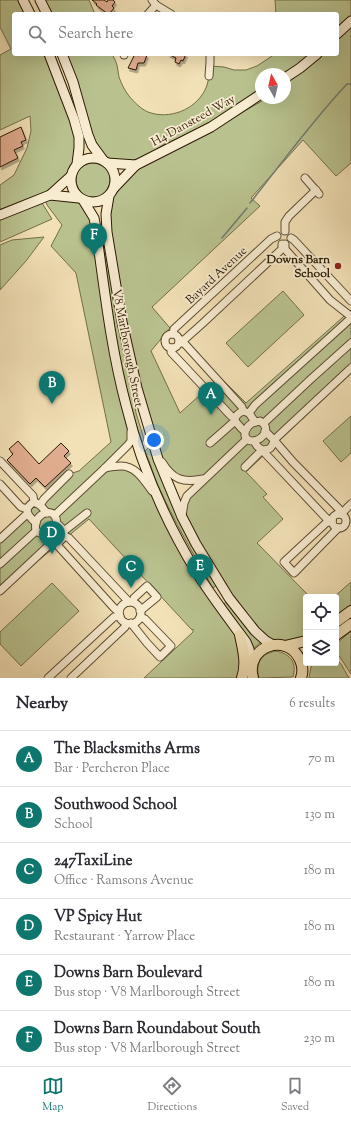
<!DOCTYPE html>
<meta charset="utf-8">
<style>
body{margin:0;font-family:"Sorts Mill Goudy",serif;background:#f7f7f7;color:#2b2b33}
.controls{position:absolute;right:12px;bottom:12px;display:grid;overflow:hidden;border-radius:4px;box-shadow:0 4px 16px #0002}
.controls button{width:36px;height:36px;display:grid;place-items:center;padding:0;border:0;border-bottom:1px solid #e1e1e2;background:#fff;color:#2b2b33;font:20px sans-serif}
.compass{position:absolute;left:255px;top:68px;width:36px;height:36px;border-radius:50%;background:#fff;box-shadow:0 4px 16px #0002;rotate:352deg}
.you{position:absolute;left:154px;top:440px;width:14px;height:14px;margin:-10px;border:3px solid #fff;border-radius:50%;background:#1a73e8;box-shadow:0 0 0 6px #1a73e833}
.badge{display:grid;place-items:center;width:26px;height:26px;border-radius:50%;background:#0f766e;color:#fff;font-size:13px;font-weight:700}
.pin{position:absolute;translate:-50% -33px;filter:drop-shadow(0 1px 2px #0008)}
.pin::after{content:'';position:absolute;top:21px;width:14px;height:12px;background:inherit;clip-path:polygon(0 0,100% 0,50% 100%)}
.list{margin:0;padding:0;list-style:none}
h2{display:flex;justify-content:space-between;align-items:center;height:52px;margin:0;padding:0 16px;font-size:17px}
h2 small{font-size:13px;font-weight:400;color:#7c7c81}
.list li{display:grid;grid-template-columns:26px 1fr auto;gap:12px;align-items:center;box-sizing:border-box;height:56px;padding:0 16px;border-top:1px solid #e1e1e2}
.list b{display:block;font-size:15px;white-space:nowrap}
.list p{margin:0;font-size:13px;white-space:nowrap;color:#7c7c81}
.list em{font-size:13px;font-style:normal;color:#7c7c81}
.icon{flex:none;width:22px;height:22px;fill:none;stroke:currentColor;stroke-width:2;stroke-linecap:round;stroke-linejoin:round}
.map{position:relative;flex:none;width:351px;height:678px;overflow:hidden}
.search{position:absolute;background:#fff;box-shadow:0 4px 16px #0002;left:12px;right:12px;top:12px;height:44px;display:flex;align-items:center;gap:10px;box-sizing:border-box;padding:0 14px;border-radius:4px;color:#7c7c81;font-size:15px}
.sheet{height:388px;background:#fff}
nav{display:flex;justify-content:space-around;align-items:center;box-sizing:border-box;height:56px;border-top:1px solid #e1e1e2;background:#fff;font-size:11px;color:#7c7c81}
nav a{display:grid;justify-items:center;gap:2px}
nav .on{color:#0f766e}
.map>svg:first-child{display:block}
.green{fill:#b9c28f;stroke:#736e49;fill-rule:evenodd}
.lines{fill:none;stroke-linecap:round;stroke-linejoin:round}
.stream{stroke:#717b6f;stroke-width:1.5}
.building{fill:#e1ad90;stroke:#2d1a03;filter:url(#shadow)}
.street-casing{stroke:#5e4c30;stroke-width:9}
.secondary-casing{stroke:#2d1a03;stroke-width:11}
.primary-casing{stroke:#2d1a03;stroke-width:12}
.street{stroke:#f7ebd0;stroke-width:7}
.secondary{stroke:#f7ebd0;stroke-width:9}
.primary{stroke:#f2e0b6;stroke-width:10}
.poi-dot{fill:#8f2418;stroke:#f7ebd0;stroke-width:1.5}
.labels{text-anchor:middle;stroke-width:3.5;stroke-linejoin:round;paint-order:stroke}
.street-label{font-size:12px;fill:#2d1a03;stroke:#f7ebd0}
.poi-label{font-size:12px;font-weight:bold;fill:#2d1a03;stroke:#f7ebd0;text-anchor:end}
</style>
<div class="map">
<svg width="351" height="678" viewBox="0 0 351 678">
<defs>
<filter id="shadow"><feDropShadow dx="1.5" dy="3" stdDeviation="0" flood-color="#0004"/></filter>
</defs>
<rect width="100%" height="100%" fill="#f2e0b6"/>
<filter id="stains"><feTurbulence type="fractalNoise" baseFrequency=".005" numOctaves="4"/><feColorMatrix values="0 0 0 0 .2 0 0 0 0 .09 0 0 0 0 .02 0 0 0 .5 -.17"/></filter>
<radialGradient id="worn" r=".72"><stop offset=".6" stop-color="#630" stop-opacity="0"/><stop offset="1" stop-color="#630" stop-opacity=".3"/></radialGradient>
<!-- green -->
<g class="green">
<polygon points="0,0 20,0 30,14 14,14 14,54 49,54 74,119 77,164 72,172 71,176 50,195 79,198 94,218 132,435 106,468 121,466 137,472 216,597 243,651 242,678 144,678 193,632 193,629 192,630 89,519 0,592 0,539 25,515 33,496 40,505 69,474 79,471 111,442 76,273 51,246 62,225 47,205 44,197 0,215 0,185 14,175 27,148 31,131 30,116 0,130 0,55 11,49 0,27"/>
<polygon points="42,0 89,0 95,14 47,14"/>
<path d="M275,0H351V163L336,176L303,140L251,198L260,206L152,307L170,328L151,351L180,413L220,377L246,403L351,310V373L246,472L267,494L263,497L283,519L257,543L310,597H306V637L285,642L275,640L263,634L224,589L227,585L182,517L184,503L203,480L180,479L156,454L137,388L107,232L109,196L114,188L135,166L107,163L92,145L62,54H112C114,58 116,61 117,65C118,69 118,73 119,77C121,83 125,91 129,96C134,102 141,109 148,112C169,120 195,110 205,90C209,82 209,74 210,66L224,67L234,70H246L257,66L275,54H337V14H276ZM299,68L301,71L285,84V98H267L205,134L142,167L141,168L140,163L150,154L166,143H168C201,128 232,111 261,89V74H282L286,71Z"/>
<circle cx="93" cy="180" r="17"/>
<polygon points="42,203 52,219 0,242 0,220 35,204 36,206"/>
<path d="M102,235H106L133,391L136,413L144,439L143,441L142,442C138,430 134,419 131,407C116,351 109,293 102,235Z"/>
<polygon points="44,237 26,261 0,290 0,245 12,240"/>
<polygon points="283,291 304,315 248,367 226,343"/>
<polygon points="351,416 351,453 341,462 323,441"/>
<path d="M149,445L218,584L213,588C193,554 174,521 158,485C153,474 150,462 145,451L149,447Z"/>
<polygon points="351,582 351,611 336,622 336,597 334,597"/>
<polygon points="52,583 79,611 21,666 0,644 0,632"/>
<polygon points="227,601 253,636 261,642 253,649 249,638 224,604"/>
<polygon points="351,631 351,674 340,657 338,655 336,657 336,644"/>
<path d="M276,651C291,654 297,663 293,677L259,678C255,663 261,654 276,651Z"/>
<polygon points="336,659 341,664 349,678 309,678 311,667 313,663 336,663"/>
</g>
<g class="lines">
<!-- stream -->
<g class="stream">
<path d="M250,203C282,163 312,121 347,84H351"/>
<polyline points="222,238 247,208"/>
</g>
</g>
<!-- building -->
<g class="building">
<polygon points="92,0 104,0 107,2 108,0 113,0 115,2 112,6 114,8 109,14 108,14 96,5 97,4"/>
<polygon points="135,54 139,56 140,54 147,55 144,63 138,63 136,70 128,68"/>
<polygon points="168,54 186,54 183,61 181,60 179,64 175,62 176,58"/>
<polygon points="21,127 26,140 21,142 23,146 14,150 18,158 0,167 0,137"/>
<polygon points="18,441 39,464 61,443 69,451 64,456 71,463 45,487 36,478 30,484 7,460 13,454 9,449"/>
</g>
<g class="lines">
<!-- street casing -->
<g class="street-casing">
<g id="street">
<polyline points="152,0 156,5 171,14"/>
<polyline points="148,14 156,5"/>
<polyline points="124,55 124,54"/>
<polyline points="209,76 210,62 210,54"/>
<polyline points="305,178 319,194"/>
<polyline points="285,231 285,222 289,216 316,190"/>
<polyline points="291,238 294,240 351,301"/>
<polyline points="285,244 285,249 330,300 349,315"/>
<circle cx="172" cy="341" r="7"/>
<polyline points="173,334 174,329 271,239 277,236"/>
<polyline points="179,340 184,340 203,323 282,249 282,244"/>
<polyline points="179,343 184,343 242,407 243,411"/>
<polyline points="172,348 171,352 231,416 235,418"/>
<polyline points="249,413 255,405 350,319"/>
<path d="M260,421C274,429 259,445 248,440C242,436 246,427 251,424C253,422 257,422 260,421Z"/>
<polyline points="264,423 311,379 351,343"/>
<path d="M245,431L242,429L235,421C235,415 239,413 243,411L249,413L255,422"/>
<path d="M254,441L257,446L262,450C270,450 272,448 274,440L265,431"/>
<polyline points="210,443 235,421"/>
<polyline points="0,461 33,496 34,502"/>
<path d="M162,462C173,480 183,483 203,479"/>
<polyline points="245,467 262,450 327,519 332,520"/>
<path d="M105,468C110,467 116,466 121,466C136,466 144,480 152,491"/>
<polyline points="0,484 21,507 27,509"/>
<polyline points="40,505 44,499 69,474"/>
<circle cx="339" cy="521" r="7"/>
<polyline points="338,514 339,509 293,462 274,440 351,368"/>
<polyline points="341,514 351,504"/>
<polyline points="55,515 105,468 128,445 131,441 131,431"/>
<polyline points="182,516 184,503 187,496 247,439"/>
<polyline points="332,521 326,523 284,562 294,573 338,528"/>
<path d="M36,523C28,516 22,509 34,502L40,505L47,513"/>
<polyline points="64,531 87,513"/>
<path d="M44,533C68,525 52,502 38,518C35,522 35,526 36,531L40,533H44C48,538 51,540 57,543C68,537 65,529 56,523"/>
<polyline points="64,536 69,538 129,602"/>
<polyline points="0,539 27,514"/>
<polyline points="57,543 59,547 114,608 119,612"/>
<polyline points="0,564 36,531"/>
<polyline points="0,591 47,547 52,540"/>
<polyline points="133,602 134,598 147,586 157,597 140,611"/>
<circle cx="130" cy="613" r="11"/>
<polyline points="131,623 147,643 160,657 171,646 145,619 140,617"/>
<polyline points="48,678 114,617 120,616"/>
<polyline points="71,678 125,627 126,623"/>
</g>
</g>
<!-- secondary casing -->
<g class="secondary-casing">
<g id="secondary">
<polyline points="23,0 30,14"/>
<polyline points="40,0 47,14"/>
<polyline points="337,34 351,21"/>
<polyline points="49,54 74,119 79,137 79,148 77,164"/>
<polyline points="62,54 73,82 88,135 92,145 103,160"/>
<polyline points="285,78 300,68 317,54"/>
<circle cx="93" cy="180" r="22"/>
<polyline points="107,163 136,165"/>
<polyline points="114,188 136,165 211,127 261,94"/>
<polyline points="50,195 79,198"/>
<polyline points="109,196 106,214 107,232 122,322 137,388 158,459 182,517 196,544 229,598 255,631 266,641 273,645"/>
<path d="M83,200L94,218L95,223C104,284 110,345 126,405C140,463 166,522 197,573C212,597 229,619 246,642L249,649L252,664"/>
<polyline points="0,215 50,195 71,176"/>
</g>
</g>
<!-- primary casing -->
<g class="primary-casing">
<g id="primary">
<polyline points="336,622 351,611"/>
<path d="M240,635C243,649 247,664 242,678"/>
<polyline points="336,635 351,624"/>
<polyline points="285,646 306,641"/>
<path d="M253,678C244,647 287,631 300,660C303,666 303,672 301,678"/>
</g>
</g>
<!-- street -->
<use href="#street" class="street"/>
<!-- secondary -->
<use href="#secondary" class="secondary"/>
<!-- primary -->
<use href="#primary" class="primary"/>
</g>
<!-- markers -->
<circle class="poi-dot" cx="338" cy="266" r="4"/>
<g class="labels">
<!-- street labels -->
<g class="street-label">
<text transform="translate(193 120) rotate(-29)" y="4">H4 Dansteed Way</text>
<text transform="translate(216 275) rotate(-43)" y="4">Bayard Avenue</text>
<text transform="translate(128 348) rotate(79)" y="4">V8 Marlborough Street</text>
</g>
<!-- poi labels -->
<g class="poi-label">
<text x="330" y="263">Downs Barn<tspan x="330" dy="14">School</tspan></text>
</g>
</g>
<rect width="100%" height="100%" filter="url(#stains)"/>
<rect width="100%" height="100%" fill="url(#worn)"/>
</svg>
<div class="controls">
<button><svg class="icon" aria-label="locate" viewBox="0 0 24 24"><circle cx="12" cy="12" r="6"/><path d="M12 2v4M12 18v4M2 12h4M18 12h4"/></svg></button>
<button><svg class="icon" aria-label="layers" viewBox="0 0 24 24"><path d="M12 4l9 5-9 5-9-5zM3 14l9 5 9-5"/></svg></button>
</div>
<svg class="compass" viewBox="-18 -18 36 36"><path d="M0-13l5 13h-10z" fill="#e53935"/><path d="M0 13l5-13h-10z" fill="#7c7c81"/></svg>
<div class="you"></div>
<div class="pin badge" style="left:211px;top:415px">A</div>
<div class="pin badge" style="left:52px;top:404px">B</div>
<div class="pin badge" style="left:131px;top:588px">C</div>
<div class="pin badge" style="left:52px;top:554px">D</div>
<div class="pin badge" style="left:200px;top:587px">E</div>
<div class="pin badge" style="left:94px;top:256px">F</div>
<div class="search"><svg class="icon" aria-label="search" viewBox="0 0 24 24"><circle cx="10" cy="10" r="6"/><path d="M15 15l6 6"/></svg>Search here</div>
</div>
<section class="sheet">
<h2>Nearby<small>6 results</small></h2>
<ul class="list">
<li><span class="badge">A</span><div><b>The Blacksmiths Arms</b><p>Bar · Percheron Place</p></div><em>70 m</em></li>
<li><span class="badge">B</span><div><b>Southwood School</b><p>School</p></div><em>130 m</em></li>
<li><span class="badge">C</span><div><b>247TaxiLine</b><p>Office · Ramsons Avenue</p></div><em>180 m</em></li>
<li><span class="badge">D</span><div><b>VP Spicy Hut</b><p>Restaurant · Yarrow Place</p></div><em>180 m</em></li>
<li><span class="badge">E</span><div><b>Downs Barn Boulevard</b><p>Bus stop · V8 Marlborough Street</p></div><em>180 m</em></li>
<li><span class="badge">F</span><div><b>Downs Barn Roundabout South</b><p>Bus stop · V8 Marlborough Street</p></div><em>230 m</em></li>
</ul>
</section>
<nav>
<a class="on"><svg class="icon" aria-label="map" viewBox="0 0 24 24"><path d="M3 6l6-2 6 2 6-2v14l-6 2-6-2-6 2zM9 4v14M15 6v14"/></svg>Map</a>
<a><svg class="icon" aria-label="directions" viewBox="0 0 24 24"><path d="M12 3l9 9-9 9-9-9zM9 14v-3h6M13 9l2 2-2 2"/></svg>Directions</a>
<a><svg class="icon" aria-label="saved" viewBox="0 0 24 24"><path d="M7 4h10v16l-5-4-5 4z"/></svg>Saved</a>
</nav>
